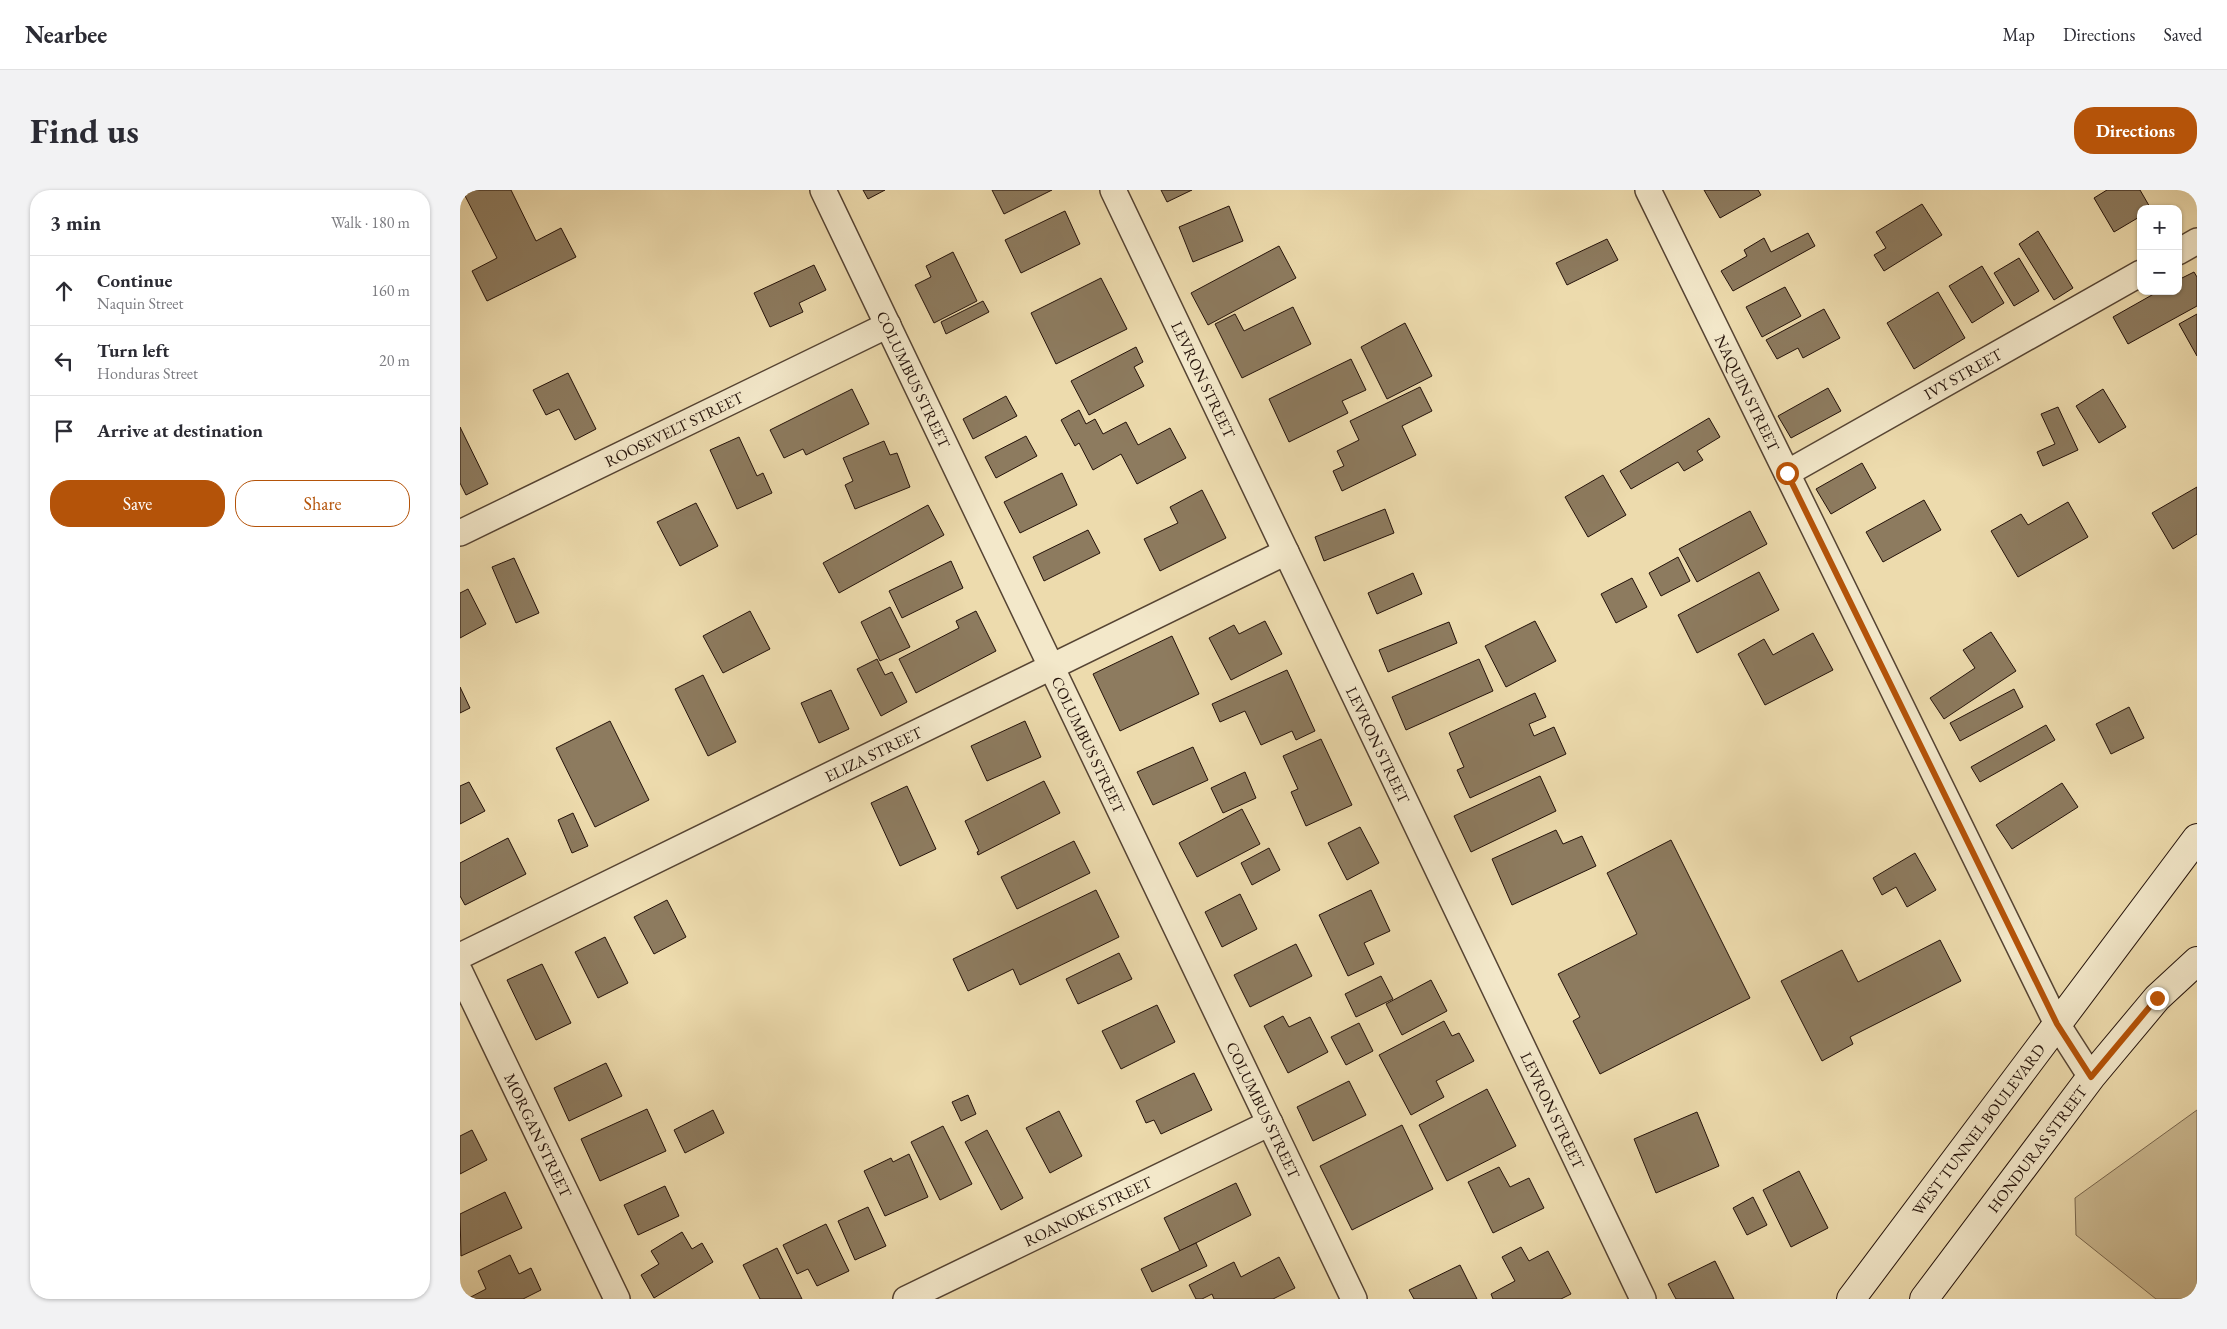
<!DOCTYPE html>
<meta charset="utf-8">
<style>
body{margin:0;font-family:"EB Garamond",serif;background:#f2f2f3;color:#2b2b33}
.controls{position:absolute;right:15px;top:15px;display:grid;overflow:hidden;border-radius:10px;box-shadow:0 1px 4px #0004}
.controls button{width:45px;height:45px;display:grid;place-items:center;padding:0;border:0;border-bottom:1px solid #e1e1e2;background:#fff;color:#2b2b33;font:25px sans-serif}
.stop{position:absolute;width:15px;height:15px;margin:-11px;border:4px solid #b45309;border-radius:50%;background:#fff}
.stop.end{background:#b45309;border-color:#fff;box-shadow:0 1px 5px #0008}
.list{margin:0;padding:0;list-style:none}
h2{display:flex;justify-content:space-between;align-items:center;height:65px;margin:0;padding:0 20px;font-size:21px}
h2 small{font-size:16px;font-weight:400;color:#7c7c81}
.list li{display:grid;grid-template-columns:32px 1fr auto;gap:15px;align-items:center;box-sizing:border-box;height:70px;padding:0 20px;border-top:1px solid #e1e1e2}
.list b{display:block;font-size:19px;white-space:nowrap}
.list p{margin:0;font-size:16px;white-space:nowrap;color:#7c7c81}
.list em{font-size:16px;font-style:normal;color:#7c7c81}
.actions{display:flex;gap:10px;padding:15px 20px}
.actions a{flex:1;padding:11px 0;border:1px solid #b45309;border-radius:20px;text-align:center;font-size:18px;color:#b45309}
.actions .main{background:#b45309;color:#fff}
.icon{flex:none;width:28px;height:28px;fill:none;stroke:currentColor;stroke-width:2;stroke-linecap:round;stroke-linejoin:round}
.map{position:relative;flex:none;width:1737px;height:1109px;overflow:hidden;border-radius:20px}
header{display:flex;align-items:center;gap:30px;box-sizing:border-box;height:70px;padding:0 25px;background:#fff;border-bottom:1px solid #e1e1e2}
header strong{font-size:24px}
nav{display:flex;gap:28px;margin-inline-start:auto;font-size:18px}
.intro{display:flex;align-items:center;justify-content:space-between;box-sizing:border-box;height:120px;padding:0 30px}
h1{margin:0;font-size:35px}
.button{padding:12px 22px;border-radius:20px;background:#b45309;color:#fff;font-size:18px;font-weight:700}
main{display:flex;gap:30px;padding:0 30px}
aside{flex:1;background:#fff;border-radius:20px;box-shadow:0 1px 4px #0004}
.map>svg:first-child{display:block}
.green{fill:#cbb991;stroke:#78664e}
.building{fill:#8d7b5f;stroke:#24120a}
.lines{fill:none;stroke-linecap:round;stroke-linejoin:round}
.street-casing{stroke:#564433;stroke-width:28}
.secondary-casing{stroke:#24120a;stroke-width:30}
.street{stroke:#f3e8ca;stroke-width:25}
.secondary{stroke:#f3e8ca;stroke-width:28}
.route{stroke:#b45309;stroke-width:6}
.labels{text-anchor:middle;stroke-width:4.5;stroke-linejoin:round;paint-order:stroke}
.street-label{font-size:16px;fill:#24120a;stroke:#f3e8ca}
</style>
<header>
<strong>Nearbee</strong>
<nav><a>Map</a><a>Directions</a><a>Saved</a></nav>
</header>
<div class="intro"><h1>Find us</h1><a class="button">Directions</a></div>
<main>
<aside>
<h2>3 min<small>Walk · 180 m</small></h2>
<ul class="list">
<li><svg class="icon" aria-label="ahead" viewBox="0 0 24 24"><path d="M12 20V5M6 11l6-6 6 6"/></svg><div><b>Continue</b><p>Naquin Street</p></div><em>160 m</em></li>
<li><svg class="icon" aria-label="left" viewBox="0 0 24 24"><path d="M17 20v-9H6M10 6l-5 5 5 5"/></svg><div><b>Turn left</b><p>Honduras Street</p></div><em>20 m</em></li>
<li><svg class="icon" aria-label="arrive" viewBox="0 0 24 24"><path d="M6 21V4h12l-3 4 3 4H6"/></svg><div><b>Arrive at destination</b></div></li>
</ul>
<div class="actions"><a class="main">Save</a><a>Share</a></div>
</aside>
<div class="map">
<svg width="1737" height="1109" viewBox="0 0 1737 1109">
<rect width="100%" height="100%" fill="#eddbad"/>
<filter id="stains"><feTurbulence type="fractalNoise" baseFrequency=".004" numOctaves="4"/><feColorMatrix values="0 0 0 0 .2 0 0 0 0 .09 0 0 0 0 .02 0 0 0 .5 -.17"/></filter>
<radialGradient id="worn" r=".72"><stop offset=".6" stop-color="#630" stop-opacity="0"/><stop offset="1" stop-color="#630" stop-opacity=".3"/></radialGradient>
<!-- green -->
<polygon class="green" points="1737,920 1737,1109 1696,1109 1616,1045 1615,1008"/>
<!-- building -->
<g class="building">
<polygon points="2,0 51,0 76,51 101,38 116,67 27,111 12,81 37,68"/>
<polygon points="403,0 425,0 408,9"/>
<polygon points="532,0 592,0 544,24"/>
<polygon points="701,0 732,0 707,12"/>
<polygon points="1244,0 1298,0 1301,5 1260,28"/>
<polygon points="1647,0 1680,0 1691,19 1681,19 1681,26 1654,42 1634,8"/>
<polygon points="1462,14 1482,45 1424,81 1414,65 1426,58 1416,42"/>
<polygon points="769,16 783,51 733,72 719,37"/>
<polygon points="605,21 620,54 561,83 545,50"/>
<polygon points="1578,41 1613,98 1594,110 1559,54"/>
<polygon points="1348,43 1355,56 1273,101 1261,81 1287,66 1284,60 1304,48 1311,62"/>
<polygon points="1147,49 1158,70 1107,95 1096,73"/>
<polygon points="819,56 836,88 748,135 731,103"/>
<polygon points="493,62 517,111 474,133 455,95 471,87 466,76"/>
<polygon points="1559,68 1579,101 1554,116 1534,83"/>
<polygon points="354,75 366,100 339,113 343,122 310,137 294,103"/>
<polygon points="1522,76 1544,113 1512,133 1489,96"/>
<polygon points="1734,82 1737,87 1737,116 1668,154 1653,127 1699,101 1718,101 1718,90"/>
<polygon points="641,88 667,139 596,174 571,123"/>
<polygon points="1325,97 1341,126 1302,147 1286,117"/>
<polygon points="1478,102 1505,148 1454,179 1427,133"/>
<polygon points="523,111 529,122 486,144 481,132"/>
<polygon points="833,117 851,154 782,188 755,134 775,124 784,141"/>
<polygon points="1364,119 1380,148 1343,168 1338,158 1317,169 1306,150"/>
<polygon points="1737,124 1737,166 1719,134"/>
<polygon points="945,133 972,186 927,209 901,157"/>
<polygon points="676,157 683,172 674,177 684,196 629,225 611,191"/>
<polygon points="891,169 906,200 882,211 888,223 829,252 809,209"/>
<polygon points="108,183 136,239 115,250 99,219 86,225 73,200"/>
<polygon points="960,197 972,221 942,236 956,265 882,301 873,281 884,276 877,261 899,250 890,231"/>
<polygon points="1368,198 1381,221 1331,248 1318,226"/>
<polygon points="392,199 409,234 346,265 343,259 324,268 310,240"/>
<polygon points="1643,199 1666,237 1639,253 1616,216"/>
<polygon points="546,206 557,226 513,249 503,229"/>
<polygon points="1598,217 1618,260 1583,276 1577,262 1595,254 1581,224"/>
<polygon points="619,220 626,234 635,229 643,244 666,232 678,255 710,238 726,268 677,294 661,264 633,280 619,253 615,256 601,230"/>
<polygon points="1249,228 1260,247 1237,261 1243,270 1224,281 1218,272 1171,299 1160,281"/>
<polygon points="0,237 28,294 6,305 0,293"/>
<polygon points="566,246 577,266 536,288 525,267"/>
<polygon points="279,247 297,286 303,283 312,303 277,319 250,260"/>
<polygon points="424,251 430,265 437,263 450,297 395,319 385,295 393,291 383,268"/>
<polygon points="1402,273 1416,298 1371,324 1356,299"/>
<polygon points="602,283 617,315 560,343 544,312"/>
<polygon points="1143,285 1166,325 1128,347 1105,307"/>
<polygon points="1737,297 1737,344 1713,359 1692,323"/>
<polygon points="742,300 766,348 700,381 684,349 718,333 710,317"/>
<polygon points="1464,310 1481,340 1423,372 1406,342"/>
<polygon points="1608,312 1628,347 1558,387 1531,341 1561,324 1568,335"/>
<polygon points="236,313 258,356 220,376 197,332"/>
<polygon points="468,315 484,345 379,403 363,373"/>
<polygon points="925,319 934,343 864,371 855,347"/>
<polygon points="1290,321 1307,354 1237,392 1219,359"/>
<polygon points="628,340 640,363 584,391 573,367"/>
<polygon points="1218,367 1230,391 1201,406 1189,383"/>
<polygon points="54,368 79,423 56,433 32,377"/>
<polygon points="491,371 503,398 442,428 429,401"/>
<polygon points="1299,382 1319,420 1237,463 1218,425"/>
<polygon points="953,383 962,404 917,424 908,403"/>
<polygon points="1172,388 1187,417 1156,433 1141,404"/>
<polygon points="8,399 26,434 0,448 0,403"/>
<polygon points="430,417 450,457 420,471 401,432"/>
<polygon points="290,421 310,459 263,483 243,446"/>
<polygon points="516,421 536,461 456,503 439,469 499,438 496,431"/>
<polygon points="805,431 822,464 771,490 749,448 774,435 779,444"/>
<polygon points="1075,431 1096,471 1046,497 1025,456"/>
<polygon points="989,432 997,453 928,482 919,460"/>
<polygon points="1531,442 1556,481 1484,529 1470,508 1515,478 1503,460"/>
<polygon points="1353,443 1373,480 1305,515 1278,464 1304,449 1313,465"/>
<polygon points="712,446 739,504 660,541 633,484"/>
<polygon points="417,469 425,485 432,482 447,512 421,526 397,479"/>
<polygon points="1019,469 1033,501 946,540 932,507"/>
<polygon points="827,480 855,541 836,550 832,541 801,555 785,521 760,532 752,514"/>
<polygon points="243,485 276,552 248,566 215,499"/>
<polygon points="0,497 10,518 0,523"/>
<polygon points="1554,499 1563,517 1500,551 1490,533"/>
<polygon points="371,500 389,539 359,553 341,513"/>
<polygon points="1075,503 1086,527 1069,534 1074,546 1094,537 1106,564 1010,608 997,580 1004,577 989,543"/>
<polygon points="1669,517 1684,548 1651,564 1636,534"/>
<polygon points="150,531 189,610 135,637 96,558"/>
<polygon points="565,531 581,567 527,591 511,556"/>
<polygon points="1586,535 1595,550 1520,592 1511,577"/>
<polygon points="861,549 892,615 846,636 831,602 838,599 823,566"/>
<polygon points="733,557 748,590 693,615 677,582"/>
<polygon points="785,582 796,608 763,623 751,598"/>
<polygon points="1080,586 1096,621 1011,662 994,626"/>
<polygon points="584,591 600,623 518,665 517,662 519,661 505,631"/>
<polygon points="9,592 25,621 0,634 0,596"/>
<polygon points="1602,593 1618,617 1552,659 1536,635"/>
<polygon points="447,596 476,659 440,676 411,613"/>
<polygon points="782,619 800,654 737,687 719,653"/>
<polygon points="113,623 128,656 112,663 98,630"/>
<polygon points="900,637 919,673 887,690 868,653"/>
<polygon points="1096,640 1103,654 1122,646 1136,676 1052,715 1032,669"/>
<polygon points="48,648 66,684 5,715 0,706 0,673"/>
<polygon points="1211,650 1290,808 1140,884 1113,831 1120,827 1098,784 1177,744 1147,683"/>
<polygon points="614,651 630,683 557,719 541,687"/>
<polygon points="809,658 820,680 792,695 781,673"/>
<polygon points="1455,663 1476,700 1447,717 1436,697 1422,705 1413,688"/>
<polygon points="636,700 659,747 560,795 553,779 508,801 493,769"/>
<polygon points="911,700 930,741 904,753 914,774 888,786 859,725"/>
<polygon points="780,704 797,739 762,757 745,722"/>
<polygon points="207,710 226,747 194,764 174,727"/>
<polygon points="145,747 168,793 138,808 115,762"/>
<polygon points="1480,750 1501,791 1390,847 1393,854 1362,871 1321,791 1382,760 1398,792"/>
<polygon points="836,754 852,786 790,817 774,785"/>
<polygon points="659,763 672,789 618,814 606,789"/>
<polygon points="82,774 111,833 76,850 47,790"/>
<polygon points="921,786 933,809 896,827 885,804"/>
<polygon points="971,790 987,821 942,845 926,814"/>
<polygon points="697,815 715,852 661,879 642,841"/>
<polygon points="823,826 829,837 850,827 868,862 828,883 804,836"/>
<polygon points="984,831 992,846 999,843 1014,871 976,891 984,907 951,925 919,865"/>
<polygon points="899,833 913,861 886,875 871,847"/>
<polygon points="146,873 162,906 109,931 94,898"/>
<polygon points="734,883 752,920 701,944 694,930 686,933 676,911"/>
<polygon points="889,891 906,925 853,951 837,917"/>
<polygon points="1027,899 1056,956 987,991 959,935"/>
<polygon points="508,905 516,924 501,931 492,912"/>
<polygon points="187,919 206,961 140,991 121,949"/>
<polygon points="253,920 264,943 225,963 214,940"/>
<polygon points="599,921 622,966 590,983 566,938"/>
<polygon points="1237,922 1259,976 1196,1003 1174,949"/>
<polygon points="942,935 973,999 892,1040 860,976"/>
<polygon points="483,936 512,994 480,1010 451,952"/>
<polygon points="12,940 27,970 0,984 0,946"/>
<polygon points="527,940 563,1008 541,1020 505,952"/>
<polygon points="449,964 468,1007 425,1026 404,981 431,968 433,972"/>
<polygon points="1039,977 1050,997 1069,988 1084,1018 1033,1043 1008,992"/>
<polygon points="1339,981 1368,1038 1331,1057 1303,1000"/>
<polygon points="776,993 791,1025 720,1061 704,1028"/>
<polygon points="205,996 219,1026 178,1045 164,1015"/>
<polygon points="45,1002 62,1038 1,1066 0,1024"/>
<polygon points="1293,1007 1307,1035 1287,1045 1273,1018"/>
<polygon points="408,1017 426,1056 395,1070 378,1031"/>
<polygon points="366,1034 389,1081 357,1096 348,1079 337,1084 323,1055"/>
<polygon points="222,1042 232,1059 242,1053 253,1072 194,1108 181,1085 199,1074 191,1061"/>
<polygon points="736,1053 747,1076 692,1102 681,1079"/>
<polygon points="1061,1057 1069,1071 1088,1061 1111,1104 1101,1109 1033,1109 1031,1104 1055,1091 1042,1067"/>
<polygon points="317,1058 342,1109 300,1109 283,1075"/>
<polygon points="50,1065 59,1084 71,1078 81,1100 63,1109 7,1109 26,1099 18,1081"/>
<polygon points="819,1067 835,1098 813,1109 754,1109 752,1104 742,1109 736,1109 729,1095 774,1072 781,1087"/>
<polygon points="1255,1071 1274,1109 1216,1109 1208,1094"/>
<polygon points="1000,1075 1017,1109 954,1109 949,1100"/>
</g>
<g class="lines">
<!-- street casing -->
<g class="street-casing">
<g id="street">
<path id="s1" d="M363,0L894,1109"/>
<path id="s2" d="M653,0L1183,1109"/>
<path id="s3" d="M1188,0L1597,834L1631,887"/>
<polyline points="1718,62 1737,51"/>
<path id="s4" d="M1327,283L1681,83"/>
<path id="s5" d="M0,343L428,135"/>
<path id="s6" d="M0,766L826,362"/>
<path id="s7" d="M0,782L157,1109"/>
<path id="s8" d="M446,1109L810,933"/>
</g>
</g>
<!-- secondary casing -->
<g class="secondary-casing">
<g id="secondary">
<path id="s9" d="M1391,1109L1737,648"/>
<path id="s10" d="M1464,1109L1631,887L1697,808L1737,771"/>
</g>
</g>
<!-- street -->
<use href="#street" class="street"/>
<!-- secondary -->
<use href="#secondary" class="secondary"/>
</g>
<g class="lines">
<!-- route -->
<polyline class="route" points="1327,283 1597,834 1631,887 1697,808"/>
</g>
<g class="labels">
<!-- street labels -->
<g class="street-label">
<text dy="6" stroke="none"><textPath href="#s4" startOffset="202">IVY STREET</textPath></text>
<text dy="6" stroke="none"><textPath href="#s1" startOffset="210">COLUMBUS STREET</textPath></text>
<text dy="6" stroke="none"><textPath href="#s2" startOffset="210">LEVRON STREET</textPath></text>
<text dy="6" stroke="none"><textPath href="#s3" startOffset="226">NAQUIN STREET</textPath></text>
<text dy="6" stroke="none"><textPath href="#s5" startOffset="238">ROOSEVELT STREET</textPath></text>
<text dy="6" stroke="none"><textPath href="#s1" startOffset="615">COLUMBUS STREET</textPath></text>
<text dy="6" stroke="none"><textPath href="#s2" startOffset="615">LEVRON STREET</textPath></text>
<text dy="6" stroke="none"><textPath href="#s6" startOffset="460">ELIZA STREET</textPath></text>
<text dy="6" stroke="none"><textPath href="#s1" startOffset="1020">COLUMBUS STREET</textPath></text>
<text dy="6" stroke="none"><textPath href="#s2" startOffset="1020">LEVRON STREET</textPath></text>
<text dy="6" stroke="none"><textPath href="#s9" startOffset="212">WEST TUNNEL BOULEVARD</textPath></text>
<text dy="6" stroke="none"><textPath href="#s7" startOffset="181">MORGAN STREET</textPath></text>
<text dy="6" stroke="none"><textPath href="#s10" startOffset="188">HONDURAS STREET</textPath></text>
<text dy="6" stroke="none"><textPath href="#s8" startOffset="202">ROANOKE STREET</textPath></text>
</g>
</g>
<rect width="100%" height="100%" filter="url(#stains)"/>
<rect width="100%" height="100%" fill="url(#worn)"/>
</svg>
<div class="controls">
<button>+</button>
<button>−</button>
</div>
<div class="stop" style="left:1327px;top:283px"></div>
<div class="stop end" style="left:1697px;top:808px"></div>
</div>
</main>
